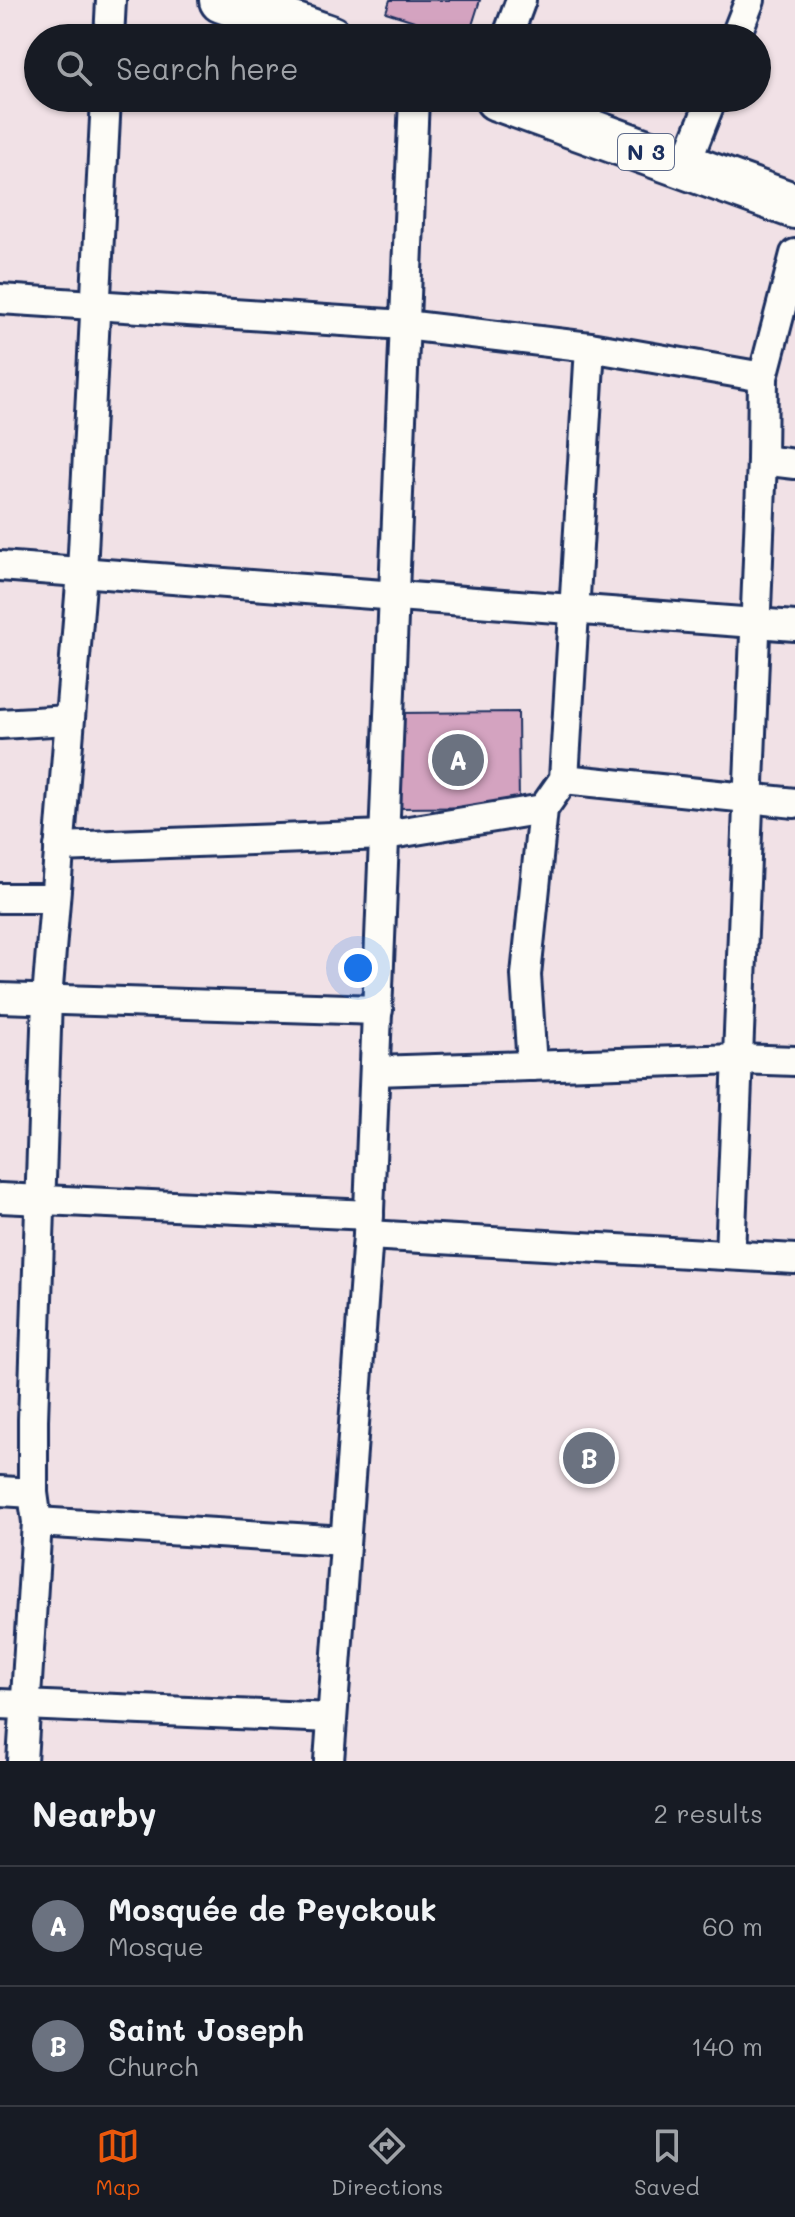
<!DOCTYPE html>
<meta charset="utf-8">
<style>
body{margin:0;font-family:Mali,sans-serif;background:#242831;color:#f1f3f6}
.you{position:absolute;left:358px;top:968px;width:28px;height:28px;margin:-20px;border:6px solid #fff;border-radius:50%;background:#1a73e8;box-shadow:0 0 0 12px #1a73e833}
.badge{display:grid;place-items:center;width:52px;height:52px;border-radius:50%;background:#ea580c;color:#fff;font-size:26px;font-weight:700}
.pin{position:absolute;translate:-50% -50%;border:4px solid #fff;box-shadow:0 2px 8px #0006}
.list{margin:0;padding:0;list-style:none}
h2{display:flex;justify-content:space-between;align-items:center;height:104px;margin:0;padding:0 32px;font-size:34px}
h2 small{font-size:26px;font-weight:400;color:#9ea1a6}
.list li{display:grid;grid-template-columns:52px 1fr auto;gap:24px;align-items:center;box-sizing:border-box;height:120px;padding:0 32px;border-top:2px solid #363941}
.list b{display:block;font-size:30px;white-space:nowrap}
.list p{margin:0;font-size:26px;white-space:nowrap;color:#9ea1a6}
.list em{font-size:26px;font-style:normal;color:#9ea1a6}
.icon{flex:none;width:44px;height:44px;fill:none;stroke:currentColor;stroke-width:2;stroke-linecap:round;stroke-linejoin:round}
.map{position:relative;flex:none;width:795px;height:1761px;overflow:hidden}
.search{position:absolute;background:#171b24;box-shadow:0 2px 6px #0004;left:24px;right:24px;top:24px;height:88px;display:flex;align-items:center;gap:20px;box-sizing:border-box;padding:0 28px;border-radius:44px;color:#9ea1a6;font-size:30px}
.sheet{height:344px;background:#171b24}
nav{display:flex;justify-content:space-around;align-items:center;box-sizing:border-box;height:112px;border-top:2px solid #363941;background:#171b24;font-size:22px;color:#9ea1a6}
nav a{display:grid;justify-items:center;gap:4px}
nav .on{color:#ea580c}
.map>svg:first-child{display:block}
.building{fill:#d4a3c0;stroke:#1b2f5e;stroke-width:2}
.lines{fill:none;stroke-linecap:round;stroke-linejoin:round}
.minor-casing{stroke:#1b2f5e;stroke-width:34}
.primary-casing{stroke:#1b2f5e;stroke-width:50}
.minor{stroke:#fdfcf7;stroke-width:28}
.primary{stroke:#fdfcf7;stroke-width:44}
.labels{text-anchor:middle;stroke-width:7;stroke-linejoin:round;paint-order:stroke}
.shield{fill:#fdfcf7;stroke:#5f6c8c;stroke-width:2}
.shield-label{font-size:22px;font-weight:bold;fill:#1b2f5e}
</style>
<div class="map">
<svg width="795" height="1761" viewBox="0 0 795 1761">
<rect width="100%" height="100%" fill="#f1e1e6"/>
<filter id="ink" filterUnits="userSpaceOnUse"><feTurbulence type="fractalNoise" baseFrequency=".0125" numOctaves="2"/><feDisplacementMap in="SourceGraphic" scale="16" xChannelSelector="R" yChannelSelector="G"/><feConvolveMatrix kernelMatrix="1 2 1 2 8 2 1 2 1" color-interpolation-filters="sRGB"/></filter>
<g filter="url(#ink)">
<!-- building -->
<g class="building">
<polygon points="390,0 480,0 468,38 386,12"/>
<polygon points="518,712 519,807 397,808 396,713"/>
</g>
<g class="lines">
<!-- minor casing -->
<g class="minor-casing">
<g id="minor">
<polyline points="109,38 111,0"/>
<polyline points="507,38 521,0"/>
<polyline points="735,38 750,0"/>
<polyline points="685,166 712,98"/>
<polyline points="0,299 405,325 590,347 763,377"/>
<polyline points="762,460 795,464"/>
<polyline points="0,566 795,626"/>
<polyline points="0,724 69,720"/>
<polyline points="564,779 795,803"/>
<polyline points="59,847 385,835 543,809"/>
<polyline points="0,898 55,898"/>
<polyline points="0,998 378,1010"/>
<polyline points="532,1066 526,975 543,809 564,779 590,347"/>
<polyline points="375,1071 738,1059 795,1061"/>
<polyline points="0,1198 369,1215"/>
<polyline points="368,1235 795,1259"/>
<polyline points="730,1255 762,460 763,377 795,254"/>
<polyline points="0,1491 33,1493"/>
<polyline points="37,1522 345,1541"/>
<polyline points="0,1704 332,1718"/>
<polyline points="22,1761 37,1522 33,1493 33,1420 47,999 82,572 106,98"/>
<polyline points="329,1761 368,1235 414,98"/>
</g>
</g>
<!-- primary casing -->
<g class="primary-casing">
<g id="primary">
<polyline points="222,0 330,38"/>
<polyline points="497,98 795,206"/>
</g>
</g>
<!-- minor -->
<use href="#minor" class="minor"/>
<!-- primary -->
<use href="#primary" class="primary"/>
</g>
</g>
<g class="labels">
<!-- shield labels -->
<rect class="shield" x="618" y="134" width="56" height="36" rx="6"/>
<g class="shield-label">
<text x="646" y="160">N 3</text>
</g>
</g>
</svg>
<div class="you"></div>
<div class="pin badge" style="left:458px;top:760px;background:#6b7280">A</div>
<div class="pin badge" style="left:589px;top:1458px;background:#6b7280">B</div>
<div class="search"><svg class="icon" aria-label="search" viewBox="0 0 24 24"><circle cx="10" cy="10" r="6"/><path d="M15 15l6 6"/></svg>Search here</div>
</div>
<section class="sheet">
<h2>Nearby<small>2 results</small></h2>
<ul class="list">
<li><span class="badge" style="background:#6b7280">A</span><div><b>Mosquée de Peyckouk</b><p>Mosque</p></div><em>60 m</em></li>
<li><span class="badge" style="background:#6b7280">B</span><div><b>Saint Joseph</b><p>Church</p></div><em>140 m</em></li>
</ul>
</section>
<nav>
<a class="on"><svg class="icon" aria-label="map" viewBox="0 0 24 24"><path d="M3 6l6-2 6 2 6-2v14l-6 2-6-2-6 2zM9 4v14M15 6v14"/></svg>Map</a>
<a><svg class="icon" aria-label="directions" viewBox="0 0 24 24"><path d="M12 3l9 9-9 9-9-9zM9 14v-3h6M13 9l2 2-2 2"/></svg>Directions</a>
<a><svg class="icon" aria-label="saved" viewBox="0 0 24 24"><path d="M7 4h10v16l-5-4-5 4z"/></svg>Saved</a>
</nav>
